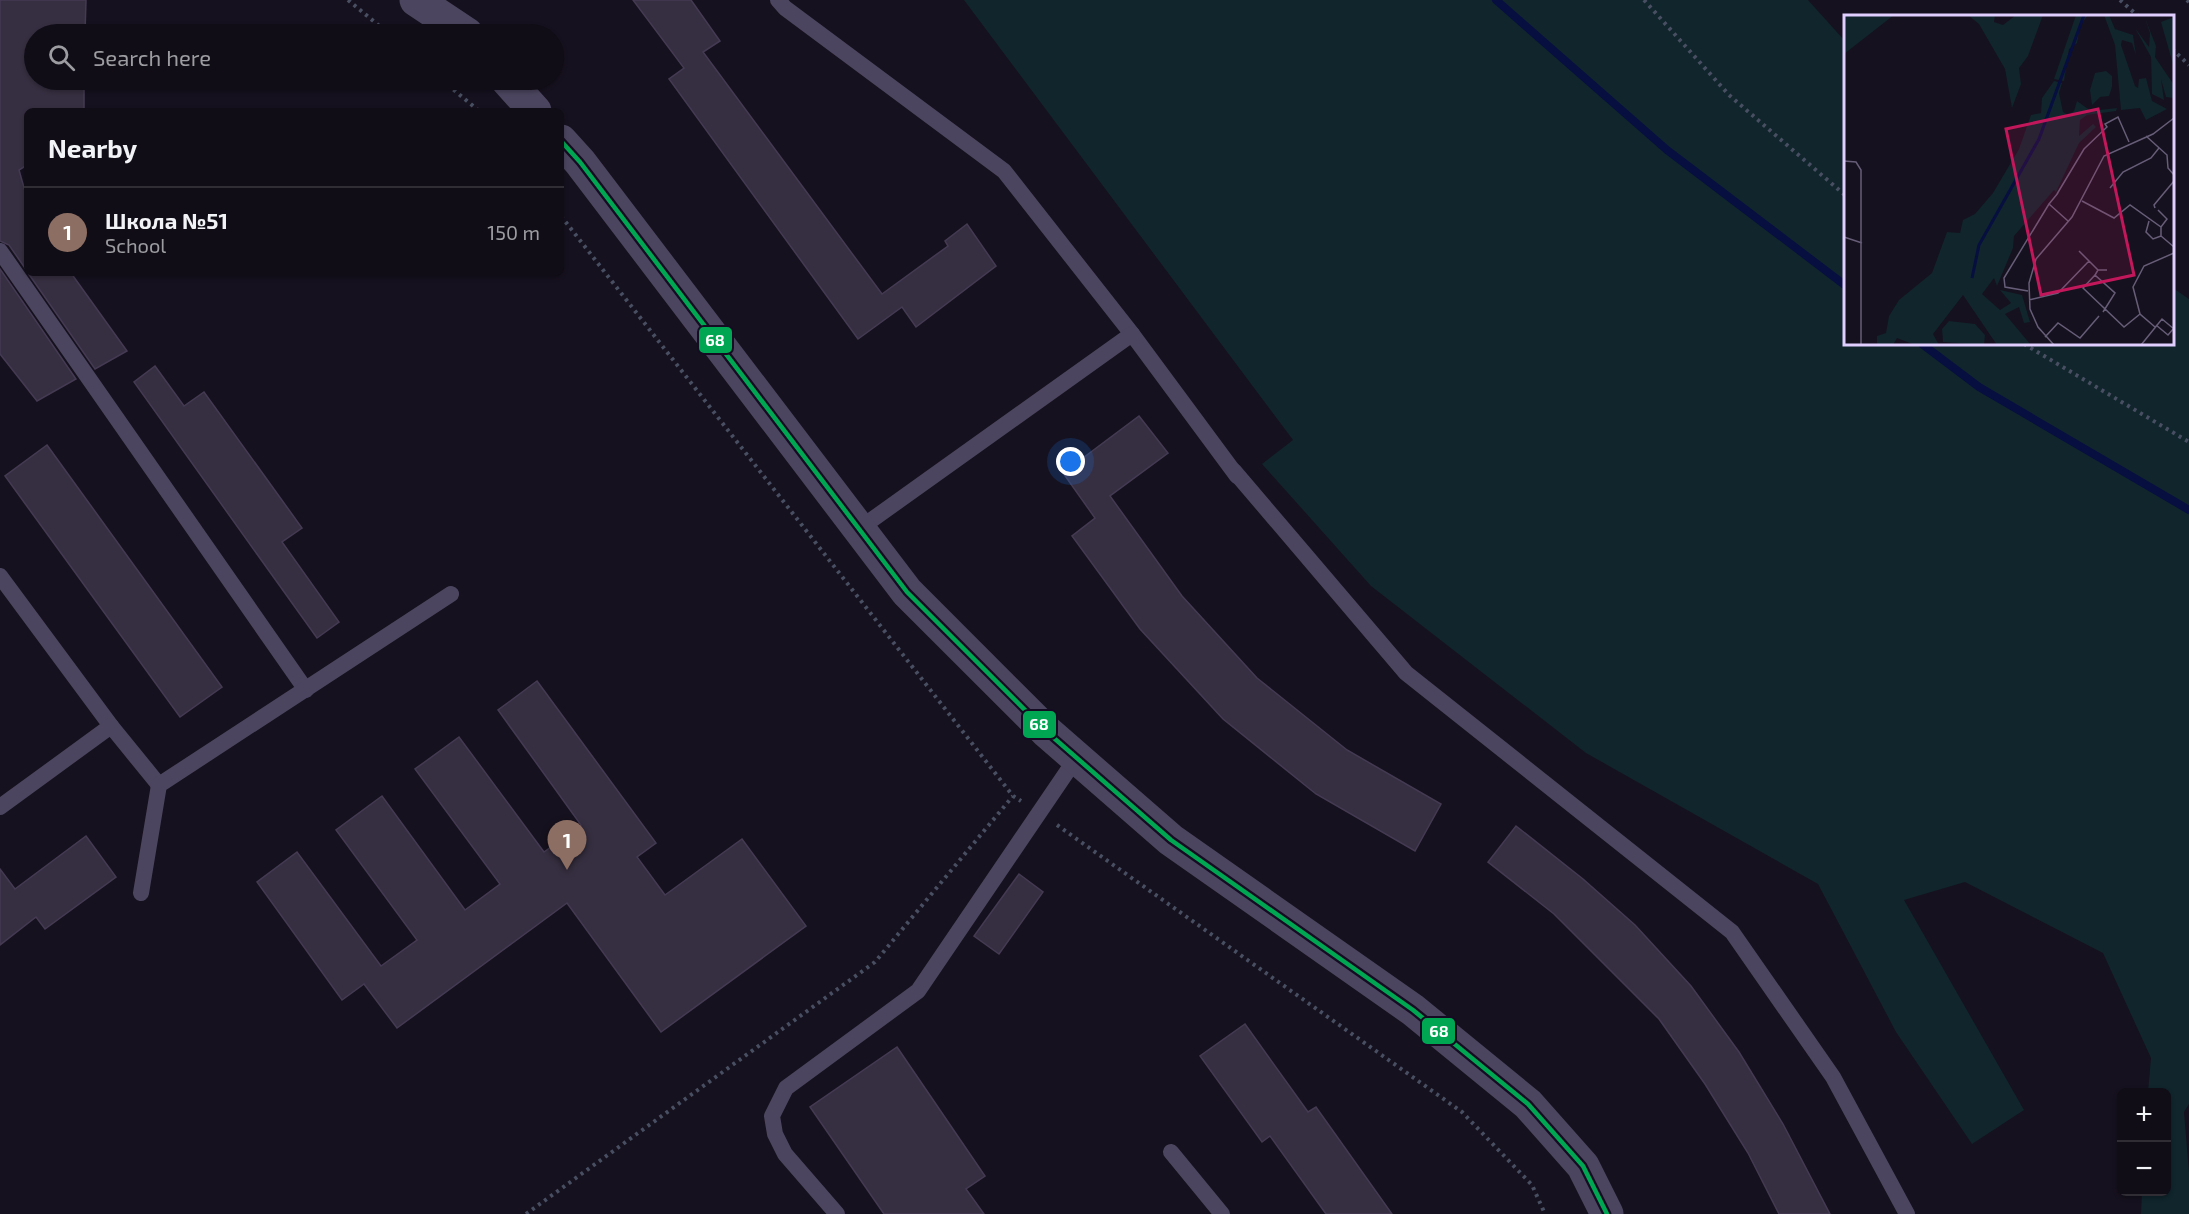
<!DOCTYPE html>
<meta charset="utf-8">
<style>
body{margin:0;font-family:"Exo 2",sans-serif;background:#19161f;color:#f1f3f6}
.controls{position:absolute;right:18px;bottom:18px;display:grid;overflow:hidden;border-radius:9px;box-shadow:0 2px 4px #0004}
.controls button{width:54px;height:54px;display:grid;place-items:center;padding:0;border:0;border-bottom:2px solid #302d35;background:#100d16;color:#f1f3f6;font:30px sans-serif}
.you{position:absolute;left:1071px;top:462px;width:21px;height:21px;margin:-15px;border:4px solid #fff;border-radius:50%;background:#1a73e8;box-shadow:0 0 0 9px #1a73e833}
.badge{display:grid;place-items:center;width:39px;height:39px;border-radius:50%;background:#0b8043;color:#fff;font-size:20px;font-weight:700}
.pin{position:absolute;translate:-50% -50px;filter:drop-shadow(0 2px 3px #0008)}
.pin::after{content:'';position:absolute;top:32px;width:21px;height:18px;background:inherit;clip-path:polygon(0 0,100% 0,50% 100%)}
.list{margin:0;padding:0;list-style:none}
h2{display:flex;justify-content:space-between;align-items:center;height:78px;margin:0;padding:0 24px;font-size:26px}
h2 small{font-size:20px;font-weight:400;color:#9c9ca1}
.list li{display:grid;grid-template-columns:39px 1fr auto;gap:18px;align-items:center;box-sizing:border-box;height:90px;padding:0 24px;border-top:2px solid #302d35}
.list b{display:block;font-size:22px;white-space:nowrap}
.list p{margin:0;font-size:20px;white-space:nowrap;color:#9c9ca1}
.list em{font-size:20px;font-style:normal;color:#9c9ca1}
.icon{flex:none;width:33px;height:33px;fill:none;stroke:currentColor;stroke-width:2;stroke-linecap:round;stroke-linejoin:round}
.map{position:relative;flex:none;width:2189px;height:1214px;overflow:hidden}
.search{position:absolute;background:#100d16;box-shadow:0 2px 4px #0004;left:24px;top:24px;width:540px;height:66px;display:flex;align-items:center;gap:15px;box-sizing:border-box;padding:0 21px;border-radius:33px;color:#9c9ca1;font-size:22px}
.panel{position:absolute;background:#100d16;box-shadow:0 2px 4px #0004;left:24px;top:108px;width:540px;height:168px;border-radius:9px}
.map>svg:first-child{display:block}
.green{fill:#10252c}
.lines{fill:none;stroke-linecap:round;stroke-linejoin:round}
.stream{stroke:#070e40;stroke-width:8}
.building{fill:#362f41;stroke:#443b53;stroke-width:1.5}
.path{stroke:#484f62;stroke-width:4;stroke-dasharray:3 4.5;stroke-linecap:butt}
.service{stroke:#4c455f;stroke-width:16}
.tertiary{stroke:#4c455f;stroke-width:33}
.bus-1-casing{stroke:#150c23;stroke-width:9}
.bus-1{stroke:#00a651;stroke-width:4.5}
.inset-river{fill:none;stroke:#070e40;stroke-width:3}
.inset-road{fill:none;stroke:#665d78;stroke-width:1.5}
.view{fill:#c2185b;fill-opacity:0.15;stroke:#c2185b;stroke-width:3}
.inset-edge{fill:none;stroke:#dfceff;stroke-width:3}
.line-badge{stroke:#150c23;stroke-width:2}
.badge-label{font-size:16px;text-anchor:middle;font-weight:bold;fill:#fff}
</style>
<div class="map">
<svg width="2189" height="1214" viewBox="0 0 2189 1214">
<rect width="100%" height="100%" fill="#16111e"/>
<!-- green -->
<polygon class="green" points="964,0 1808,0 1845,41 1846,344 2172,344 2173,288 2189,299 2189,1104 2184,1112 2189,1172 2189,1214 2141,1214 2142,1192 2166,1192 2166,1092 2148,1092 2151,1058 2103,953 1965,882 1904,900 2024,1110 1972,1144 1896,1032 1818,884 1586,753 1371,586 1262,464 1293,440"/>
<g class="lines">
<!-- stream -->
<g class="stream">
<polyline points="1496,0 1667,150 1846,286"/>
<polyline points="1922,344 1979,387 2189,510"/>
</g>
</g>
<!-- building -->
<g class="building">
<polygon points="0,0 86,0 85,34 34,34 34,80 84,80 84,111 27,111 27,165 19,170 27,198 27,271 9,245 0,241"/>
<polygon points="633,0 691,0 720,41 703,52 882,294 948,246 945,241 967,224 996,266 916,327 902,307 858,339 669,79 684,68"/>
<polygon points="0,269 76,379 37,401 0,354"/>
<polygon points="28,273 71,273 127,351 95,369"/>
<polygon points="155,366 184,406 204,392 302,528 282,542 339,622 317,638 134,382"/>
<polygon points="1139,416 1168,453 1110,496 1182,596 1257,678 1347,750 1441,804 1415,851 1316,794 1223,719 1140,629 1072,536 1095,518 1063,473"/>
<polygon points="47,445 222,687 180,717 5,476"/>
<polygon points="537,681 656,843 637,857 665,895 742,839 806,926 661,1032 567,903 397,1028 364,984 342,1000 257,882 297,852 381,966 417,940 336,830 382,796 465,910 500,884 415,769 459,737 544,852 581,825 498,710"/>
<polygon points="1516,826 1583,879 1635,925 1691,986 1739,1052 1783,1124 1830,1214 1779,1214 1748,1153 1705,1084 1659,1019 1554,914 1488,862"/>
<polygon points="86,836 116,877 45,929 36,917 0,945 0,869 15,889"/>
<polygon points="1019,874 1043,892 999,954 974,936"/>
<polygon points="1245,1024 1308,1112 1316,1107 1392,1214 1326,1214 1270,1136 1262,1142 1200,1056"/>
<polygon points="897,1047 985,1176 966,1189 984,1214 884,1214 810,1107"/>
</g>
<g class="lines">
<!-- path -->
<g class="path">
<polyline points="348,0 389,34"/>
<polyline points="1644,0 1729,95 1846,196"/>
<polyline points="2120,0 2138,16"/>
<polyline points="2187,0 2189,2"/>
<polyline points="2172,49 2189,65"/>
<polyline points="442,80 479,111"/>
<polyline points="561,216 1013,796 1021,801"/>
<polyline points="2024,344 2189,442"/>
<polyline points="1057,825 1462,1112 1532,1185 1545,1214"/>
<polyline points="526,1214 875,962 1013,796"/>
</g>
<!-- service -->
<g class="service">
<polyline points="778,0 785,8 1004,171 1132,334"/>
<polyline points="0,251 306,690"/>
<polyline points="1234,471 1406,673 1732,932 1833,1077 1907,1214"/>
<polyline points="859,529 1132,334 1237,476"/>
<polyline points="0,576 111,726"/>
<polyline points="0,807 111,726 159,785"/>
<polyline points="141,893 159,785 451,594"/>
<polyline points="1171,1152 1222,1214"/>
<polyline points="837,1214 785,1154 775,1134 772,1116 786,1088 918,991 1077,757"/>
</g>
<!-- tertiary -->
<g class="tertiary">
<polyline points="416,0 467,34"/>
<polyline points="507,80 535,111"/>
<polyline points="561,141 580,162 907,592 1047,732 1171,840 1413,1010 1528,1104 1583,1166 1607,1214"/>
</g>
<!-- bus-1 casing -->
<g class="bus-1-casing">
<polyline id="bus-1" points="561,141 580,162 907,592 1047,732 1171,840 1413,1010 1528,1104 1583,1166 1607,1214"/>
</g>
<!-- bus-1 -->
<use href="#bus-1" class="bus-1"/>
</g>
<!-- overview -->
<g transform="translate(1844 15)">
<rect width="330" height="330" fill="#16111e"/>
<path d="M0,0H50L0,39ZM124,0H151L150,7L159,10L172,0H199L184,41L175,53L177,69L168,93L161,54L135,9ZM232,0H244L236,11L233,28L225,34L220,66L210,64ZM260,0H265L271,14L289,20L292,40L288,28L278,25L277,30L291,71L294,73L295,64L302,63L308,86L323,94L302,105L296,93L277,95L271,30ZM330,2V53L317,7ZM301,3L312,31L311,42L330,70L329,83L322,82L317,64L320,85L308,79L307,42L291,13L305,32L306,18ZM262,56L268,61V72L265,81L256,82L248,90L246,75L251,58ZM210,66L218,68L215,78L219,97L224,100L230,96L233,86L247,96L273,93L272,96L243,100L236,105L235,121L249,109L252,112L235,128L212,177L210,175L170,221L169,233L153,271L150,263L138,279L156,295L167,288L156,275L178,280L186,307L180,308L175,292L161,299L187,330H153L119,280L89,319L95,330H71L53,323L49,330H33V321L42,318L45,301L55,285L88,258L103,217L116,218L119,205L131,199L149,178L175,134L187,100L197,98L198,83ZM105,306L131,309L141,320L140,330L99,327L98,314Z" fill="#10252c"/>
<path class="inset-river" d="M128,263L135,230L195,124L240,0"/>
<path class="inset-road" d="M302,121L323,140L324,153L330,160M0,146L12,147L17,155V330M266,173L279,157L307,143L315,133M214,178L205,189L224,206M213,179L240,134L263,112L261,109L274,102L285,127M238,186L270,203L286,190L317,212L323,204L314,195M311,193L310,190L330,166M305,206L302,217L309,224L317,221M317,212V221L330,232M0,222L18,228M235,236L254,255H263M254,255L251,260L271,278L259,297M251,260L239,273L280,312L296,299M184,276L161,272L160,263L205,189M185,285L214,278L245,246M312,310L324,320L330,313M311,312L296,299L289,272L300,251L330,238M201,322L214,308L236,323L255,301M210,330L194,312L186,294L185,268L192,244L228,202L260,141L309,119L330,103M297,330L318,304L330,314"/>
<path class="view" d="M254,94L290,260L197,280L162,114Z"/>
<rect width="330" height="330" class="inset-edge"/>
</g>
<g class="line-badge">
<rect x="698" y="326" width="35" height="28" rx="6" fill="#00a651"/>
<rect x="1022" y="710" width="35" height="29" rx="6" fill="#00a651"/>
<rect x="1421" y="1017" width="35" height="28" rx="6" fill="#00a651"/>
</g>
<g class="badge-label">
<text x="715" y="346">68</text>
<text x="1039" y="730">68</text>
<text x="1439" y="1037">68</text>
</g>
</svg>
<div class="controls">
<button>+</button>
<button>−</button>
</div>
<div class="you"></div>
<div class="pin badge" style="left:567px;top:870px;background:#8d6e63">1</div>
<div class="search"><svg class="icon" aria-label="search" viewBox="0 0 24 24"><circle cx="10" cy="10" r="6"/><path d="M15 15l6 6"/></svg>Search here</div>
<section class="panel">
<h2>Nearby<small></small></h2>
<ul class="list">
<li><span class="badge" style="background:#8d6e63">1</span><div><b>Школа №51</b><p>School</p></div><em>150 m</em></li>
</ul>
</section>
</div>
